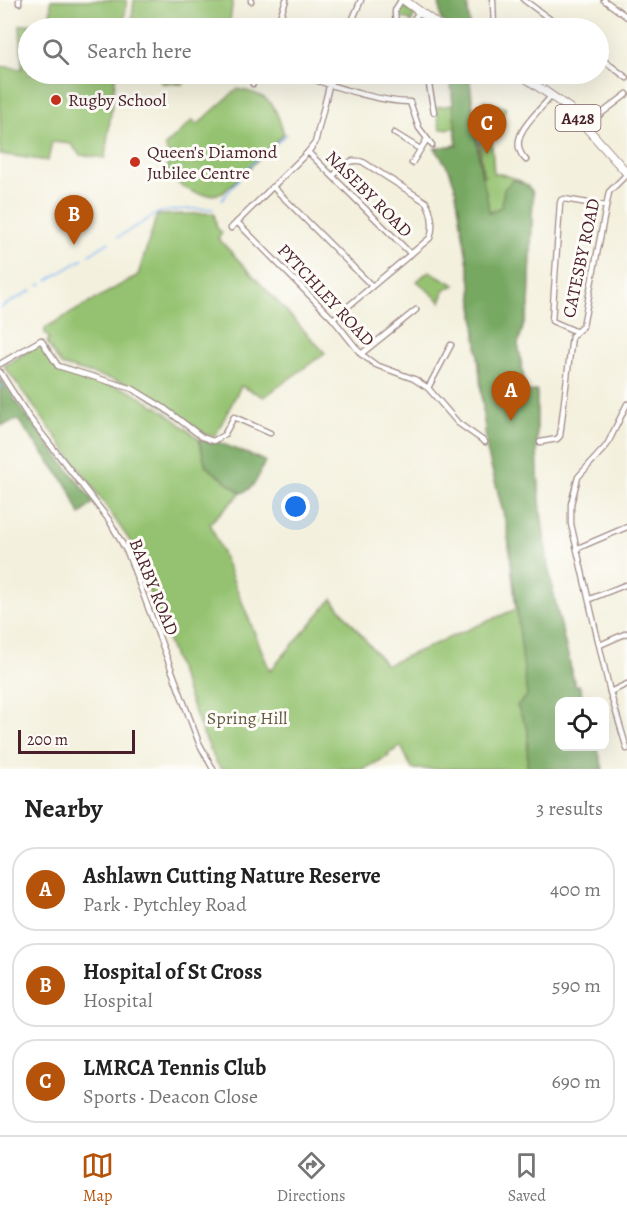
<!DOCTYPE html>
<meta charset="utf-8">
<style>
body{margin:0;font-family:Alegreya,serif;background:#f6f6f6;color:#222}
.controls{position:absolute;right:18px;bottom:18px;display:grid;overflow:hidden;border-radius:12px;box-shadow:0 6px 24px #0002}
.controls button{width:54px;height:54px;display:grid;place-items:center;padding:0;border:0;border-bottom:2px solid #e0e0e0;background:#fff;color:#222;font:30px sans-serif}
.scale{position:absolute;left:18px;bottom:15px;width:117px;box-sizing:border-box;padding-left:6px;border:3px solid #4a1f2b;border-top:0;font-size:16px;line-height:21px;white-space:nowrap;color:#4a1f2b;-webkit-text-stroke:4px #fdfcf7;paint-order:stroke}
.you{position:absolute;left:296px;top:507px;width:21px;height:21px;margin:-15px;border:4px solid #fff;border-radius:50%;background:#1a73e8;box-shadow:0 0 0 9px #1a73e833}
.badge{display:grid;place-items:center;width:39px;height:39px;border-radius:50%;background:#b45309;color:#fff;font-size:20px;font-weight:700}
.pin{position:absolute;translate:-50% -50px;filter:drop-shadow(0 2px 3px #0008)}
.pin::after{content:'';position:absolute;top:32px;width:21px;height:18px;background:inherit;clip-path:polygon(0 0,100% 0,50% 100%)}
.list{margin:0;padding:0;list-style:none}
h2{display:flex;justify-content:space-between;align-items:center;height:78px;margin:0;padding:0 24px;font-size:26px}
h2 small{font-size:20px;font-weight:400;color:#767676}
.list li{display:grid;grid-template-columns:39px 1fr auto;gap:18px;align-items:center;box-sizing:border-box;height:84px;margin:0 12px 12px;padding:0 12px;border:2px solid #e0e0e0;border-radius:24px}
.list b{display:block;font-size:22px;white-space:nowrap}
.list p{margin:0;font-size:20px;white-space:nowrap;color:#767676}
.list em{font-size:20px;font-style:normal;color:#767676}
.icon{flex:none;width:33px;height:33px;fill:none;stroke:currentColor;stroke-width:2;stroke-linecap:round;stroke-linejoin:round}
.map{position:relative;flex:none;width:627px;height:769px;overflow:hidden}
.search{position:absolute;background:#fff;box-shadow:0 6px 24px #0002;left:18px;right:18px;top:18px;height:66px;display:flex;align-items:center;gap:15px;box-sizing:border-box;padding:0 21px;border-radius:33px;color:#767676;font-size:22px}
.sheet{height:366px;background:#fff}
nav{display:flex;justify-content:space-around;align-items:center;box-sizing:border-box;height:84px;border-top:2px solid #e0e0e0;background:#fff;font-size:16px;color:#767676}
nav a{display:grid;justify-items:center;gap:3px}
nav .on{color:#b45309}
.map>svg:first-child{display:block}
.green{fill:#94c270;stroke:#6f704e;stroke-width:1.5}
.forest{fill:#77a862;stroke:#606446;stroke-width:1.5}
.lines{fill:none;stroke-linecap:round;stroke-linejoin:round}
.stream{stroke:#88b8f4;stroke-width:1.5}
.minor-casing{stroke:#9e8884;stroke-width:7}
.trunk-casing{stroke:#9e8884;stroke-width:10}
.minor{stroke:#fff;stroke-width:4.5}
.trunk{stroke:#fff;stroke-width:8}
.poi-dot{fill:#c8321e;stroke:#fdfcf7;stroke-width:2}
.labels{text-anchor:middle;stroke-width:6;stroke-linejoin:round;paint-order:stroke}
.shield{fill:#fdfcf7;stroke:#806168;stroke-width:1.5}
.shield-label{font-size:16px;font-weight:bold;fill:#4a1f2b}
.poi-label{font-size:18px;fill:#4a1f2b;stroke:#fdfcf7;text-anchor:start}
.street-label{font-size:18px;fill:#4a1f2b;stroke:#fdfcf7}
.park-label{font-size:18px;fill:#645843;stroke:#fdfcf7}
</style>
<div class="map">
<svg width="627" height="769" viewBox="0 0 627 769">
<rect width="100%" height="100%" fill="#fdfcf7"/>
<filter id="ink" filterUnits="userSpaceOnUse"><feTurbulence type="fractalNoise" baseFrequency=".0167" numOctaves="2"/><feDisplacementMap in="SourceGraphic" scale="12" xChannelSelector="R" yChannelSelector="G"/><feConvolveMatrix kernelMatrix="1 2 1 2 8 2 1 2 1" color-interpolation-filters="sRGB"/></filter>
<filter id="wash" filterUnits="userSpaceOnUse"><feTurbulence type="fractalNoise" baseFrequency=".008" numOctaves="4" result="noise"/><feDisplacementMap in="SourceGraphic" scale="24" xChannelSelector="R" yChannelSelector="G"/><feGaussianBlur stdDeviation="1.35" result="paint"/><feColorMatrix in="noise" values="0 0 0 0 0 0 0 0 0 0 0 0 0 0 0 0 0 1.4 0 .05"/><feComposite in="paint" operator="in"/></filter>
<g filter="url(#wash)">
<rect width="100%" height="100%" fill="#f3f0dd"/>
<!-- green -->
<g class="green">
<polygon points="51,0 127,0 123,28 28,28 28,74 116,74 105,158 80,155 71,144 52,142 48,161 0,154 0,66 22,69 20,25 50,23"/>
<polygon points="134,0 233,0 229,28 131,28"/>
<polygon points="405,6 415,15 411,23 408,19 397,18 399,9"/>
<polygon points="161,74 188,74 183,84 161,83"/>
<path d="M450,74H469L482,176L486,175H483L479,134L491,133L494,174C506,173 528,182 533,193L529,307L518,344L526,392L537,391C536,438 537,483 543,529C549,582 563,634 575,686L579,685L584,701L560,702V746L597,747L603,769H412L401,746L388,754L389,756L364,769H221L216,762L201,729L130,541L90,483L4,366L35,347L42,346L58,370L128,390L164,411L199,439L206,466L241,493L210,523L270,671L332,599L386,665L516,609L507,527L487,450L471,282L455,186L449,169L435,148L457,145L455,128L441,129L440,128L436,107L453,105Z"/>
<path d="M237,89C271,95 274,103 284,134L223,193C199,199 188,191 169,177C165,167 171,157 165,146L193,120L197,125Z"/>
<polygon points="484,100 506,108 498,129 477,121"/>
<polygon points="214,213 217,228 222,233 218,238 325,353 264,397 241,386 215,436 207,435 131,385 61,365 47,343 49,338 45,333 45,328 138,275 157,215"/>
<polygon points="429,271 455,285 444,290 441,302 417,281"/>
</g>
<!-- forest -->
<g class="forest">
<polygon points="439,0 467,0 470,28 454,28 441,20"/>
<path d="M450,74H469C472,106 476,139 481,171C484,186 488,196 489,213L501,207L504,189L514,179L527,185L533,193L529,307L518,344L526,392L537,391C536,438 537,483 543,529C549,582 563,634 575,686L579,685L584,701L560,702V746L597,747L603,769H527L528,730L517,706L527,696L507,527L487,450L471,282L455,186L449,169L435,148L457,145Z"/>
<polygon points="0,378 25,414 94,502 80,515 69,488 18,420 0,426"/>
<path d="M199,439L211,443L218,442L265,461C259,475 256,488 241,493L206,466Z"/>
</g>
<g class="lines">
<!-- stream -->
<g class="stream">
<polyline points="222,200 249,166 287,134"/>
<polyline points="118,237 160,212 185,209 213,209"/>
<polyline points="89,255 109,242"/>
<polyline points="48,280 83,259"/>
<polyline points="39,285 42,284"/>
<polyline points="0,308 32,290"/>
<polyline points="0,384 2,388"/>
</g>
</g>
</g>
<g filter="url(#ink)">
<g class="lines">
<!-- minor casing -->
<g class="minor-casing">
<g id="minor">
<polyline points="19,0 19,3"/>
<polyline points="286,0 279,20 295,27 294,28"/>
<polyline points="493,0 494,28"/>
<polyline points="524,0 562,28"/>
<polyline points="604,0 627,17"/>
<polyline points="251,1 251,0"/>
<polyline points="349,28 361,0"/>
<polyline points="396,28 395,11 401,0"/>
<polyline points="412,28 414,19 419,12"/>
<polyline points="598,56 627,78"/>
<path d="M296,74C328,84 378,102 410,102L419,128L432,145"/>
<polyline points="427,74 434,112"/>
<polyline points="253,84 257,74"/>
<polyline points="585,126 627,94"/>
<polyline points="394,133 420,149"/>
<polyline points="308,152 411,254"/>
<path d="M526,160C503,137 540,112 552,95"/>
<polyline points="412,163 427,139"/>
<polyline points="273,187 372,286"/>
<polyline points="237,222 333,319 361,354 376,365 414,379 428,388 458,423 485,442"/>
<polyline points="231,228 308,152 315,143 332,74"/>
<path d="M333,319L430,238C434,228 432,212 426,202L363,162C349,157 342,167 333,176"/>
<polyline points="575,331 552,321 560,203 561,200 564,199 606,206"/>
<polyline points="361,354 416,310"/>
<polyline points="0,364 41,340 58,366 133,389 164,408 202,437 213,441 224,435 234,417 270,433"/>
<polyline points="0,372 28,416 109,520 128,554 199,743 213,769"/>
<polyline points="428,388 451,345"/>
<polyline points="627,404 607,445 578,477 571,504 571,524 610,692 627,749"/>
<polyline points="540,442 557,439 560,436 572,336 583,326 609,192 627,174"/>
<polyline points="578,548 627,527"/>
<polyline points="590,599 625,585"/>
<polyline points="600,645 627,633"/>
<polyline points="610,692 627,684"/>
</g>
</g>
<!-- trunk casing -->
<g class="trunk-casing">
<g id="trunk">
<polyline points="404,0 442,28"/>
<polyline points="520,74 569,108 627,173"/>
</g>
</g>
<!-- minor -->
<use href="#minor" class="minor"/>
<!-- trunk -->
<use href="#trunk" class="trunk"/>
</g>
</g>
<!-- markers -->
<g class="poi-dot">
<circle cx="56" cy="100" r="6"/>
<circle cx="135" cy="162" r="6"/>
</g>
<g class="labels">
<!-- shield labels -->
<rect class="shield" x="555.5" y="105" width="45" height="26" rx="4.5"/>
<g class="shield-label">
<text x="578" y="124">A428</text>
</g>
<!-- poi labels -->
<g class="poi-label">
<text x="68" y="106">Rugby School</text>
<text x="147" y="158">Queen's Diamond<tspan x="147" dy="21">Jubilee Centre</tspan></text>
</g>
<!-- street labels -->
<g class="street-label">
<text transform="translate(369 194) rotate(45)" y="6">NASEBY ROAD</text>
<text transform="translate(581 258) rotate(-78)" y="6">CATESBY ROAD</text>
<text transform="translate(326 295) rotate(47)" y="6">PYTCHLEY ROAD</text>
<text transform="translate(154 587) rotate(68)" y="6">BARBY ROAD</text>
</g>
<!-- park labels -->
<g class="park-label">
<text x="247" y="724">Spring Hill</text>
</g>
</g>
</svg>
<div class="controls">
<button><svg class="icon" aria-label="locate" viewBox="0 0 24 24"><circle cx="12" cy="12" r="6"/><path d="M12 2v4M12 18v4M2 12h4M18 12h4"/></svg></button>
</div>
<div class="scale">200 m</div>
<div class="you"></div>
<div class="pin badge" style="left:511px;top:421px">A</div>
<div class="pin badge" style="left:74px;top:245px">B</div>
<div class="pin badge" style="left:487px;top:154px">C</div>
<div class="search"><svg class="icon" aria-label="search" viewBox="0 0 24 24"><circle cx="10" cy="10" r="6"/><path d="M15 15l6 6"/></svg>Search here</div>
</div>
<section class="sheet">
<h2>Nearby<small>3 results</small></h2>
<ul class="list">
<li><span class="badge">A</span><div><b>Ashlawn Cutting Nature Reserve</b><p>Park · Pytchley Road</p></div><em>400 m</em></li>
<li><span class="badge">B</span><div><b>Hospital of St Cross</b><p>Hospital</p></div><em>590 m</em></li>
<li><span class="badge">C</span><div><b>LMRCA Tennis Club</b><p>Sports · Deacon Close</p></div><em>690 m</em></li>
</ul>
</section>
<nav>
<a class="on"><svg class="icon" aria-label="map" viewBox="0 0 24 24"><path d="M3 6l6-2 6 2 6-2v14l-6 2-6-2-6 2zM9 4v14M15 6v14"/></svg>Map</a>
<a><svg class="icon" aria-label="directions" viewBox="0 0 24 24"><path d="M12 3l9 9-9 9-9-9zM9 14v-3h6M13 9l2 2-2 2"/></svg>Directions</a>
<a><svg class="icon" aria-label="saved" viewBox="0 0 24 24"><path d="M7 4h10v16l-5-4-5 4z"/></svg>Saved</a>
</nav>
